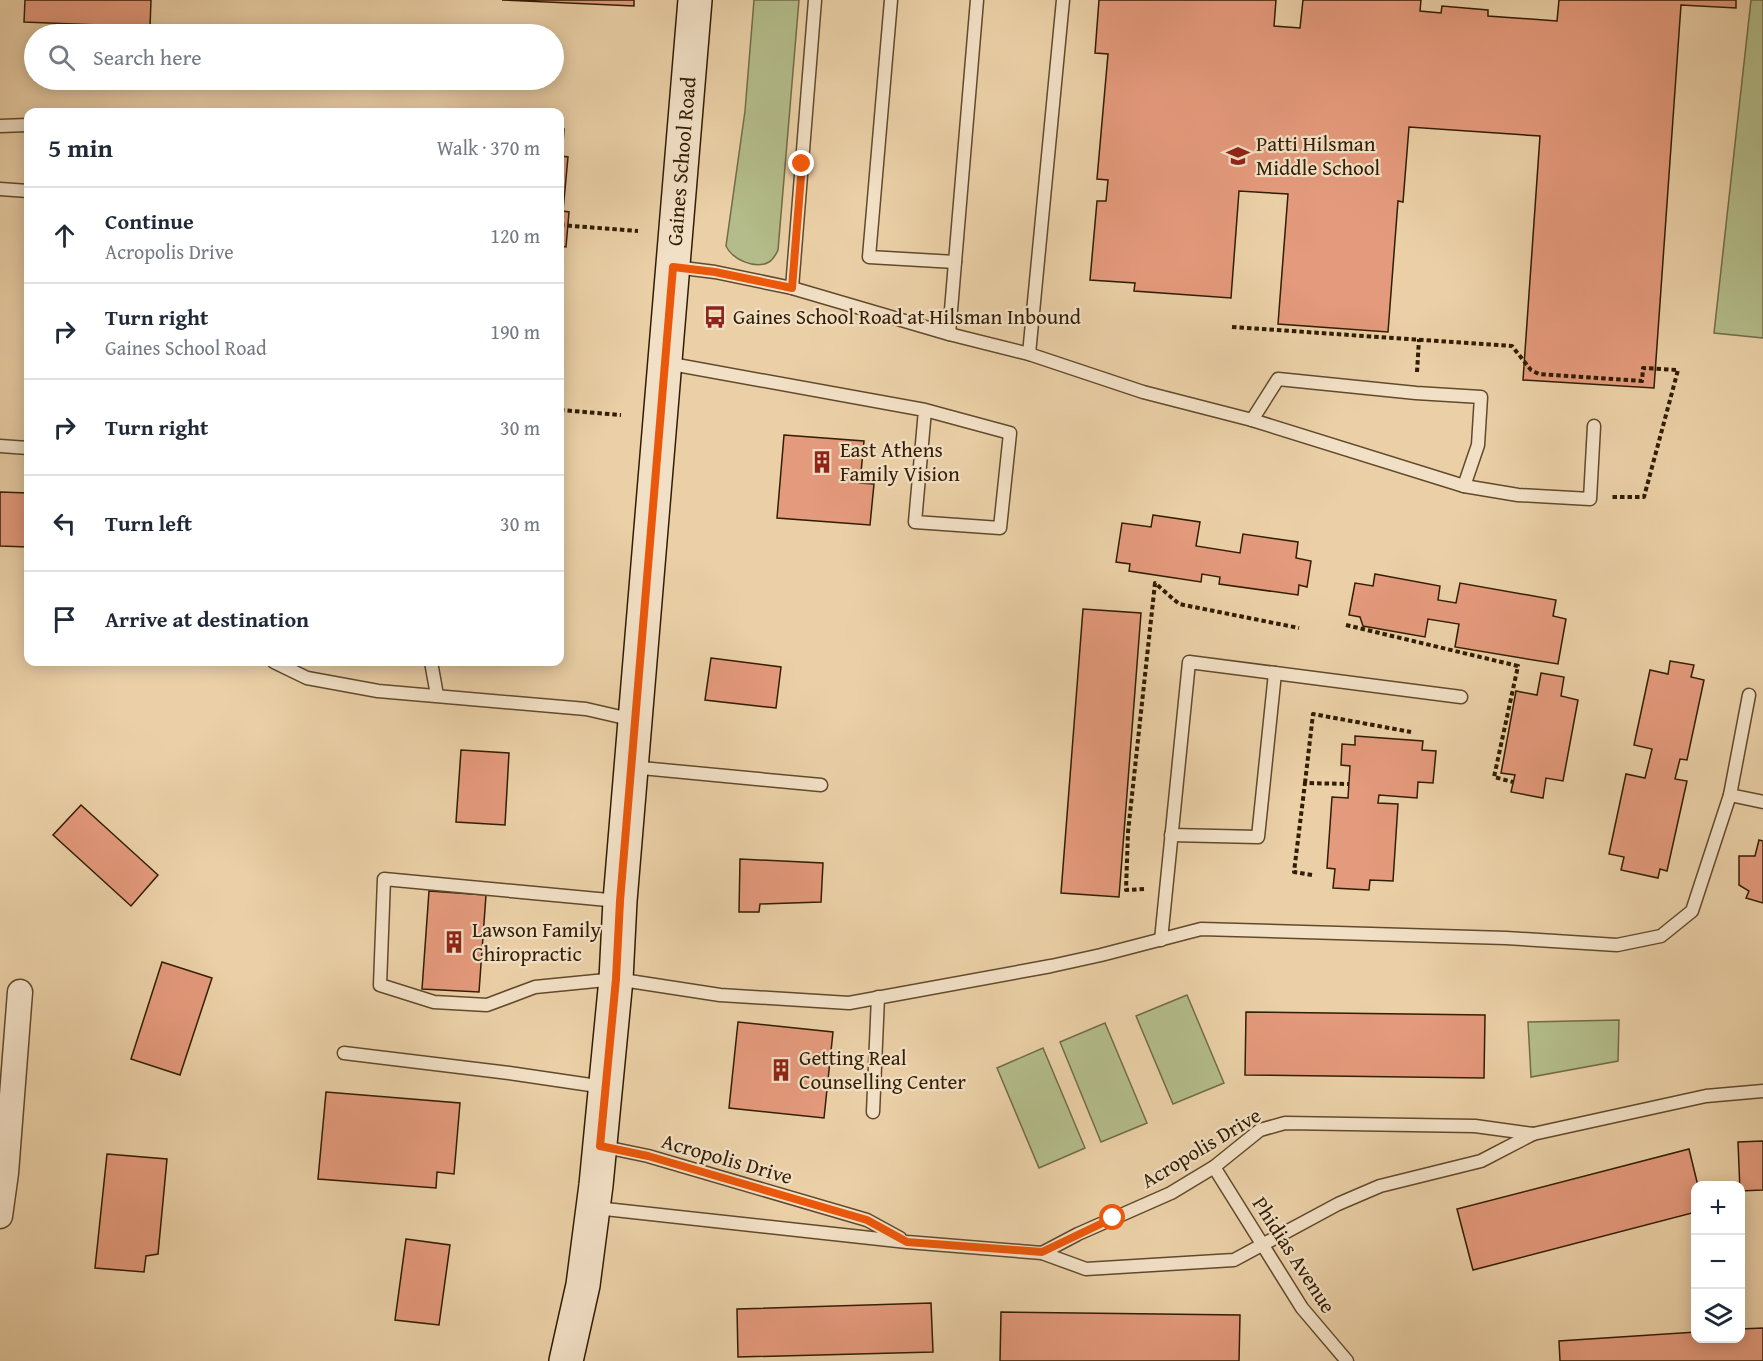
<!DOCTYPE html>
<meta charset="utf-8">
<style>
body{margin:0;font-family:"Gentium Book Plus",serif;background:#f2f2f3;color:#1f2937}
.controls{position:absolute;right:18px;bottom:18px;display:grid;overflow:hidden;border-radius:12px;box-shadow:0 3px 15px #0003}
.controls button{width:54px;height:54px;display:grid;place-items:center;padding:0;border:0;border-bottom:2px solid #e0e1e3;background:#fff;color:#1f2937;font:30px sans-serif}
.stop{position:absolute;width:18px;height:18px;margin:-14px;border:4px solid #ea580c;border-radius:50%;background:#fff}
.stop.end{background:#ea580c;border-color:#fff;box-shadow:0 2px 6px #0008}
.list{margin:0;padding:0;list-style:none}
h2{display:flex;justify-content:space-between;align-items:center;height:78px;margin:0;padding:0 24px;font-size:26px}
h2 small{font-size:20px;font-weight:400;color:#747a83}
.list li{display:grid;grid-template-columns:39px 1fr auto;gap:18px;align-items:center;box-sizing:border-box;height:96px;padding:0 24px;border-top:2px solid #e0e1e3}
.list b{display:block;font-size:22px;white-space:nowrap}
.list p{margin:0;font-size:20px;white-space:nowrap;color:#747a83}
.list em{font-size:20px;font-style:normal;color:#747a83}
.icon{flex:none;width:33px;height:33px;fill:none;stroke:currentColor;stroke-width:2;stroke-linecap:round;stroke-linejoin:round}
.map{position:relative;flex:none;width:1763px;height:1361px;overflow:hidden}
.search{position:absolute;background:#fff;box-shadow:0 3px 15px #0003;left:24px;top:24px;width:540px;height:66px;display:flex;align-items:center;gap:15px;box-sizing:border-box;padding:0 21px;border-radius:33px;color:#747a83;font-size:22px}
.panel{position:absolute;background:#fff;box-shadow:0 3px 15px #0003;left:24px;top:108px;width:540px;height:558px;border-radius:12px}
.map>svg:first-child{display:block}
.green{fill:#b3bc8a;stroke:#726c46;stroke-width:1.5}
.building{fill:#e49a7c;stroke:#311d02;stroke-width:1.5}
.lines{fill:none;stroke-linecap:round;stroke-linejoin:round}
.lane-casing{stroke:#604a2b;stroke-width:15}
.street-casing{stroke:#604a2b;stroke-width:27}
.secondary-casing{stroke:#311d02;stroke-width:36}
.path{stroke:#311d02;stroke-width:4;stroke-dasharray:4.5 3;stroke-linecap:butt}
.lane{stroke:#f2e0c6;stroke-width:12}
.street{stroke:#f2e0c6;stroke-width:24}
.secondary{stroke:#f2e0c6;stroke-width:33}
.route{stroke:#ea580c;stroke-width:8}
.labels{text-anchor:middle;stroke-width:4.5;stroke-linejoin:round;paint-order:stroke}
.poi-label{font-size:21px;fill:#311d02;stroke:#f2e0c6;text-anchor:start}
.street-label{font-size:21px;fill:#311d02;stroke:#f2e0c6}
</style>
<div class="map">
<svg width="1763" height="1361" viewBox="0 0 1763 1361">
<rect width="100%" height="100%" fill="#ebd0a7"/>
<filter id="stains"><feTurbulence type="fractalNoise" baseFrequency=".00333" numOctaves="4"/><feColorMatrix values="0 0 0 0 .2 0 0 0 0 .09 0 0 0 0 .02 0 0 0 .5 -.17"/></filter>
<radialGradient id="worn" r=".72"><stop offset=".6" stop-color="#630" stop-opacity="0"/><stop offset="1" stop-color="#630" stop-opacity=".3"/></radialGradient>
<!-- green -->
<g class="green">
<path d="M754,0H799L778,250C776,254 774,259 769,262C755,270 732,259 726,246L745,111Z"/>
<polygon points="1751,0 1763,0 1763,338 1714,333"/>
<polygon points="1187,995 1224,1083 1173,1104 1136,1016"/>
<polygon points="1619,1020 1618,1061 1531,1077 1528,1022"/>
<polygon points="1105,1023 1147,1123 1101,1142 1060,1042"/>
<polygon points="1043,1048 1085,1148 1039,1168 997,1068"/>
</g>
<!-- building -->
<g class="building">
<polygon points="25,0 151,0 150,27 24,22"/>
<polygon points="502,0 634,0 634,6"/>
<polygon points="1099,0 1276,0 1274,26 1300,28 1303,0 1421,0 1420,11 1441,13 1442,6 1488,10 1488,16 1557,21 1559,0 1736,0 1736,8 1681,5 1654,388 1523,380 1540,136 1409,127 1403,202 1398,201 1388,332 1278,324 1288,194 1239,191 1231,298 1134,291 1135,283 1090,280 1097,201 1106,201 1108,180 1097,179 1108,54 1095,53"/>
<polygon points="560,129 564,129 562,156 568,157 563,211 569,212 566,247 560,246 560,258"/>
<polygon points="560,299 562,299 560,331"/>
<polygon points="784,435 864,441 860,483 874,484 870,525 777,518"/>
<polygon points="0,492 28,493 28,547 0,546"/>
<polygon points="1153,515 1200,522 1196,546 1240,553 1243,534 1298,542 1296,558 1311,561 1307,587 1299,585 1298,595 1219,584 1220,577 1202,574 1201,582 1129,571 1130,564 1116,562 1122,523 1151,527"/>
<polygon points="1375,574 1440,586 1438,600 1456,603 1460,583 1556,600 1553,616 1566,619 1558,664 1455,647 1459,624 1428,619 1425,637 1363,626 1360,617 1349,615 1355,583 1373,586"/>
<polygon points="1083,609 1141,613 1119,897 1061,893"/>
<polygon points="711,658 781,667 776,708 705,700"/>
<polygon points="1670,661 1694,665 1691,677 1704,680 1687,760 1680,759 1675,779 1687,781 1667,871 1660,869 1658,878 1621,870 1624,857 1609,854 1626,774 1645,778 1652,749 1634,745 1650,670 1668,674"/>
<polygon points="1541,673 1564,677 1561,696 1578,700 1563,781 1546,778 1543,798 1511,792 1515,775 1501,773 1516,691 1537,695"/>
<polygon points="1355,736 1423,741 1422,750 1436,751 1433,783 1418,782 1417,798 1379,795 1378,803 1398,804 1393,881 1370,880 1369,890 1333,888 1335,869 1327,868 1332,797 1348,798 1350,766 1341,765 1342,744 1355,745"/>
<polygon points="461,750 509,753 505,825 456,822"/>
<polygon points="81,805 158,875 131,906 53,835"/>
<polygon points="1759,840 1763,841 1763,903 1746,898 1749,891 1739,885 1739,856 1755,856"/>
<polygon points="740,859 823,863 821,902 760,904 759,912 739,912"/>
<polygon points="429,891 486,895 479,992 422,989"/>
<polygon points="162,962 212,978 180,1075 131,1059"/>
<polygon points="1246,1012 1485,1015 1484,1078 1245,1075"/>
<polygon points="738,1022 833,1032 824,1118 729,1108"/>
<polygon points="326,1092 460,1103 454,1174 437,1172 436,1188 318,1179"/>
<polygon points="1763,1141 1763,1190 1740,1191 1738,1142"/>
<polygon points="1689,1149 1698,1186 1696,1186 1696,1212 1473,1270 1457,1209"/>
<polygon points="107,1154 167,1159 158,1254 146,1256 144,1272 95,1268"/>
<polygon points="406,1239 450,1245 439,1325 395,1320"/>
<polygon points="931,1303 933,1352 738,1357 737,1309"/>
<polygon points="1001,1312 1240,1315 1239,1361 1000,1361"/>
<polygon points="1763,1328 1763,1361 1560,1361 1559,1341 1696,1332 1696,1338 1740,1338 1740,1329"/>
</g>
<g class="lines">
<!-- lane casing -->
<g class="lane-casing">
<g id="lane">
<polyline points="891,0 869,257 955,262"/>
<polyline points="0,126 28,125"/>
<polyline points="0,189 28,191"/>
<polyline points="675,267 715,272 792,288 949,334 1029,354 1143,392 1252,420 1464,486 1518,495 1590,499 1594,426"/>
<polyline points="792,288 815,0"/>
<polyline points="949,334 977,0"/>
<polyline points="1029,354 1063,0"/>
<polyline points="666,363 925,410 1010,433 1000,528 915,522 925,410"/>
<polyline points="1252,420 1278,379 1416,393 1481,397 1478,445 1464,486"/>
<polyline points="0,446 28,448"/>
<polyline points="274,662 307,678 378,691 586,709 634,720"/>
<polyline points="431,662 437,695"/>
<polyline points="631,767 821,785"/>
<polyline points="1730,795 1763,802"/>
<polyline points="1171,835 1258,837 1275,673"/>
<polyline points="619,901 384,879 380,985 434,1002 487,1005 535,987 616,979 720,995 849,1003 1051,966 1101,955 1201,929 1506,938 1617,945 1661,936 1692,911 1730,795 1749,695"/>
<polyline points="1161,940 1189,662 1461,697"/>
<polyline points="344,1053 509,1073 604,1087"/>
<polyline points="873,1112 878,997"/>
<polyline points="600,1146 648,1156 867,1220 900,1238"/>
<polyline points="1214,1167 1302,1308 1347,1361"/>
<polyline points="596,1208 907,1242 1042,1253 1086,1269 1234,1260 1338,1204 1380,1186 1481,1161 1533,1134 1706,1096 1763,1091"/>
<polyline points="1042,1253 1078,1234 1171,1193 1214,1167 1260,1130 1285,1123 1475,1126 1533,1134"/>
</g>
</g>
<!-- street casing -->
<g class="street-casing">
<polyline id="street" points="0,1216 6,1173 20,992"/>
</g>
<!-- secondary casing -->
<g class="secondary-casing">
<g id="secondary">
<path id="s1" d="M566,1361L583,1285L596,1185L616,979L620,901L695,0"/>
</g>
</g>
<!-- path -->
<g class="path">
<polyline points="560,225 638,231"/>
<polyline points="1232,327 1512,346 1531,370 1539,374 1642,381 1643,368 1678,370 1644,497 1612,497"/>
<polyline points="1417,372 1419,339"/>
<polyline points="560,410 621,415"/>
<polyline points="1346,625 1518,666 1494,777 1513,782"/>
<polyline points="1305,783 1313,714 1411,732"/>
<polyline points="1312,875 1294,872 1305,783 1349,784"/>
<polyline points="1144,889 1126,890 1128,832 1155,583 1179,604 1299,628"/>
</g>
<!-- lane -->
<use href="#lane" class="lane"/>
<!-- street -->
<use href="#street" class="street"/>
<!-- secondary -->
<use href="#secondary" class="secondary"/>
</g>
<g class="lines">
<!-- route -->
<polyline class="route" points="802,164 792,288 715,272 673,267 620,901 616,979 600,1146 648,1156 867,1220 907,1242 1042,1252 1113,1218"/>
</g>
<!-- icons -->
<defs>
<g id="school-bare" transform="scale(1.8)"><path d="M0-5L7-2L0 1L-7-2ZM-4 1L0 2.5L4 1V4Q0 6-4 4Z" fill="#8f2418" stroke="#f2e0c6" stroke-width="2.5" paint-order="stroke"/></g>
<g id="bus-bare" transform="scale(1.8)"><path d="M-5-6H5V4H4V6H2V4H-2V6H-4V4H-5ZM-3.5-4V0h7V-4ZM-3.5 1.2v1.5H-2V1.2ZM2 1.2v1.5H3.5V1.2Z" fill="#8f2418" stroke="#f2e0c6" stroke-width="2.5" paint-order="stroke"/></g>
<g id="building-bare" transform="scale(1.8)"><path d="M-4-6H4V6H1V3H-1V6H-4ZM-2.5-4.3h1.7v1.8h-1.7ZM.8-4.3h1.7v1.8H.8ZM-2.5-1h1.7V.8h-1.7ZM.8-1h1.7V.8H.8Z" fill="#8f2418" stroke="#f2e0c6" stroke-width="2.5" paint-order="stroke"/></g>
</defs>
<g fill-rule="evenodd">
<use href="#school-bare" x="1238" y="156"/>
<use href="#bus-bare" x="715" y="317"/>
<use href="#building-bare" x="822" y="462"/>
<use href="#building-bare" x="454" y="942"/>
<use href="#building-bare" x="781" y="1070"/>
</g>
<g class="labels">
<!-- poi labels -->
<g class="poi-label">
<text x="1256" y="151">Patti Hilsman<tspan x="1256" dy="24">Middle School</tspan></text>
<text x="733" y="324">Gaines School Road at Hilsman Inbound</text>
<text x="840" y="457">East Athens<tspan x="840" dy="24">Family Vision</tspan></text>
<text x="472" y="937">Lawson Family<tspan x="472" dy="24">Chiropractic</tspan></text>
<text x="799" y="1065">Getting Real<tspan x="799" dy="24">Counselling Center</tspan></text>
</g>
<!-- street labels -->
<g class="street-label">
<text dy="7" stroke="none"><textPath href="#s1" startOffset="1206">Gaines School Road</textPath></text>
<text transform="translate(1201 1148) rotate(-31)" y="7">Acropolis Drive</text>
<text transform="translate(727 1159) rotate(16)" y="7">Acropolis Drive</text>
<text transform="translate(1294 1255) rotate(57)" y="7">Phidias Avenue</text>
</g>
</g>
<rect width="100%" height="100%" filter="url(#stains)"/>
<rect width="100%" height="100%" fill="url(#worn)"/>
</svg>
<div class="controls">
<button>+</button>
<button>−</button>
<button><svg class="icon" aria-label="layers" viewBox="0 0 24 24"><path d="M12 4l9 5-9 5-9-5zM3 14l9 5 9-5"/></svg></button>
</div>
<div class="stop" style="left:1113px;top:1218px"></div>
<div class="stop end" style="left:802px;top:164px"></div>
<div class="search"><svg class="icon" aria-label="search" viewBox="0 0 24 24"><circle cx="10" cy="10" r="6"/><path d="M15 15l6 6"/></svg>Search here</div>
<section class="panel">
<h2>5 min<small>Walk · 370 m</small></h2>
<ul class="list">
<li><svg class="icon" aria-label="ahead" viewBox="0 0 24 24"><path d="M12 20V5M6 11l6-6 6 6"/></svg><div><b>Continue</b><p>Acropolis Drive</p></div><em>120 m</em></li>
<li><svg class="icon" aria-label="right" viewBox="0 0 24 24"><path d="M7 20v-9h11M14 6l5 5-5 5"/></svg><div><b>Turn right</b><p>Gaines School Road</p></div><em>190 m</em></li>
<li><svg class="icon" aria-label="right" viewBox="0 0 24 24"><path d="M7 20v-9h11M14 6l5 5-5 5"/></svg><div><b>Turn right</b></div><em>30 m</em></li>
<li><svg class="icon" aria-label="left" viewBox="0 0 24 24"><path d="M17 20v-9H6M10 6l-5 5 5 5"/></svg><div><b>Turn left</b></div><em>30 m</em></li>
<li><svg class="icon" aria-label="arrive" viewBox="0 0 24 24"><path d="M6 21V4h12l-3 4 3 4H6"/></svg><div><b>Arrive at destination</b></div></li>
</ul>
</section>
</div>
